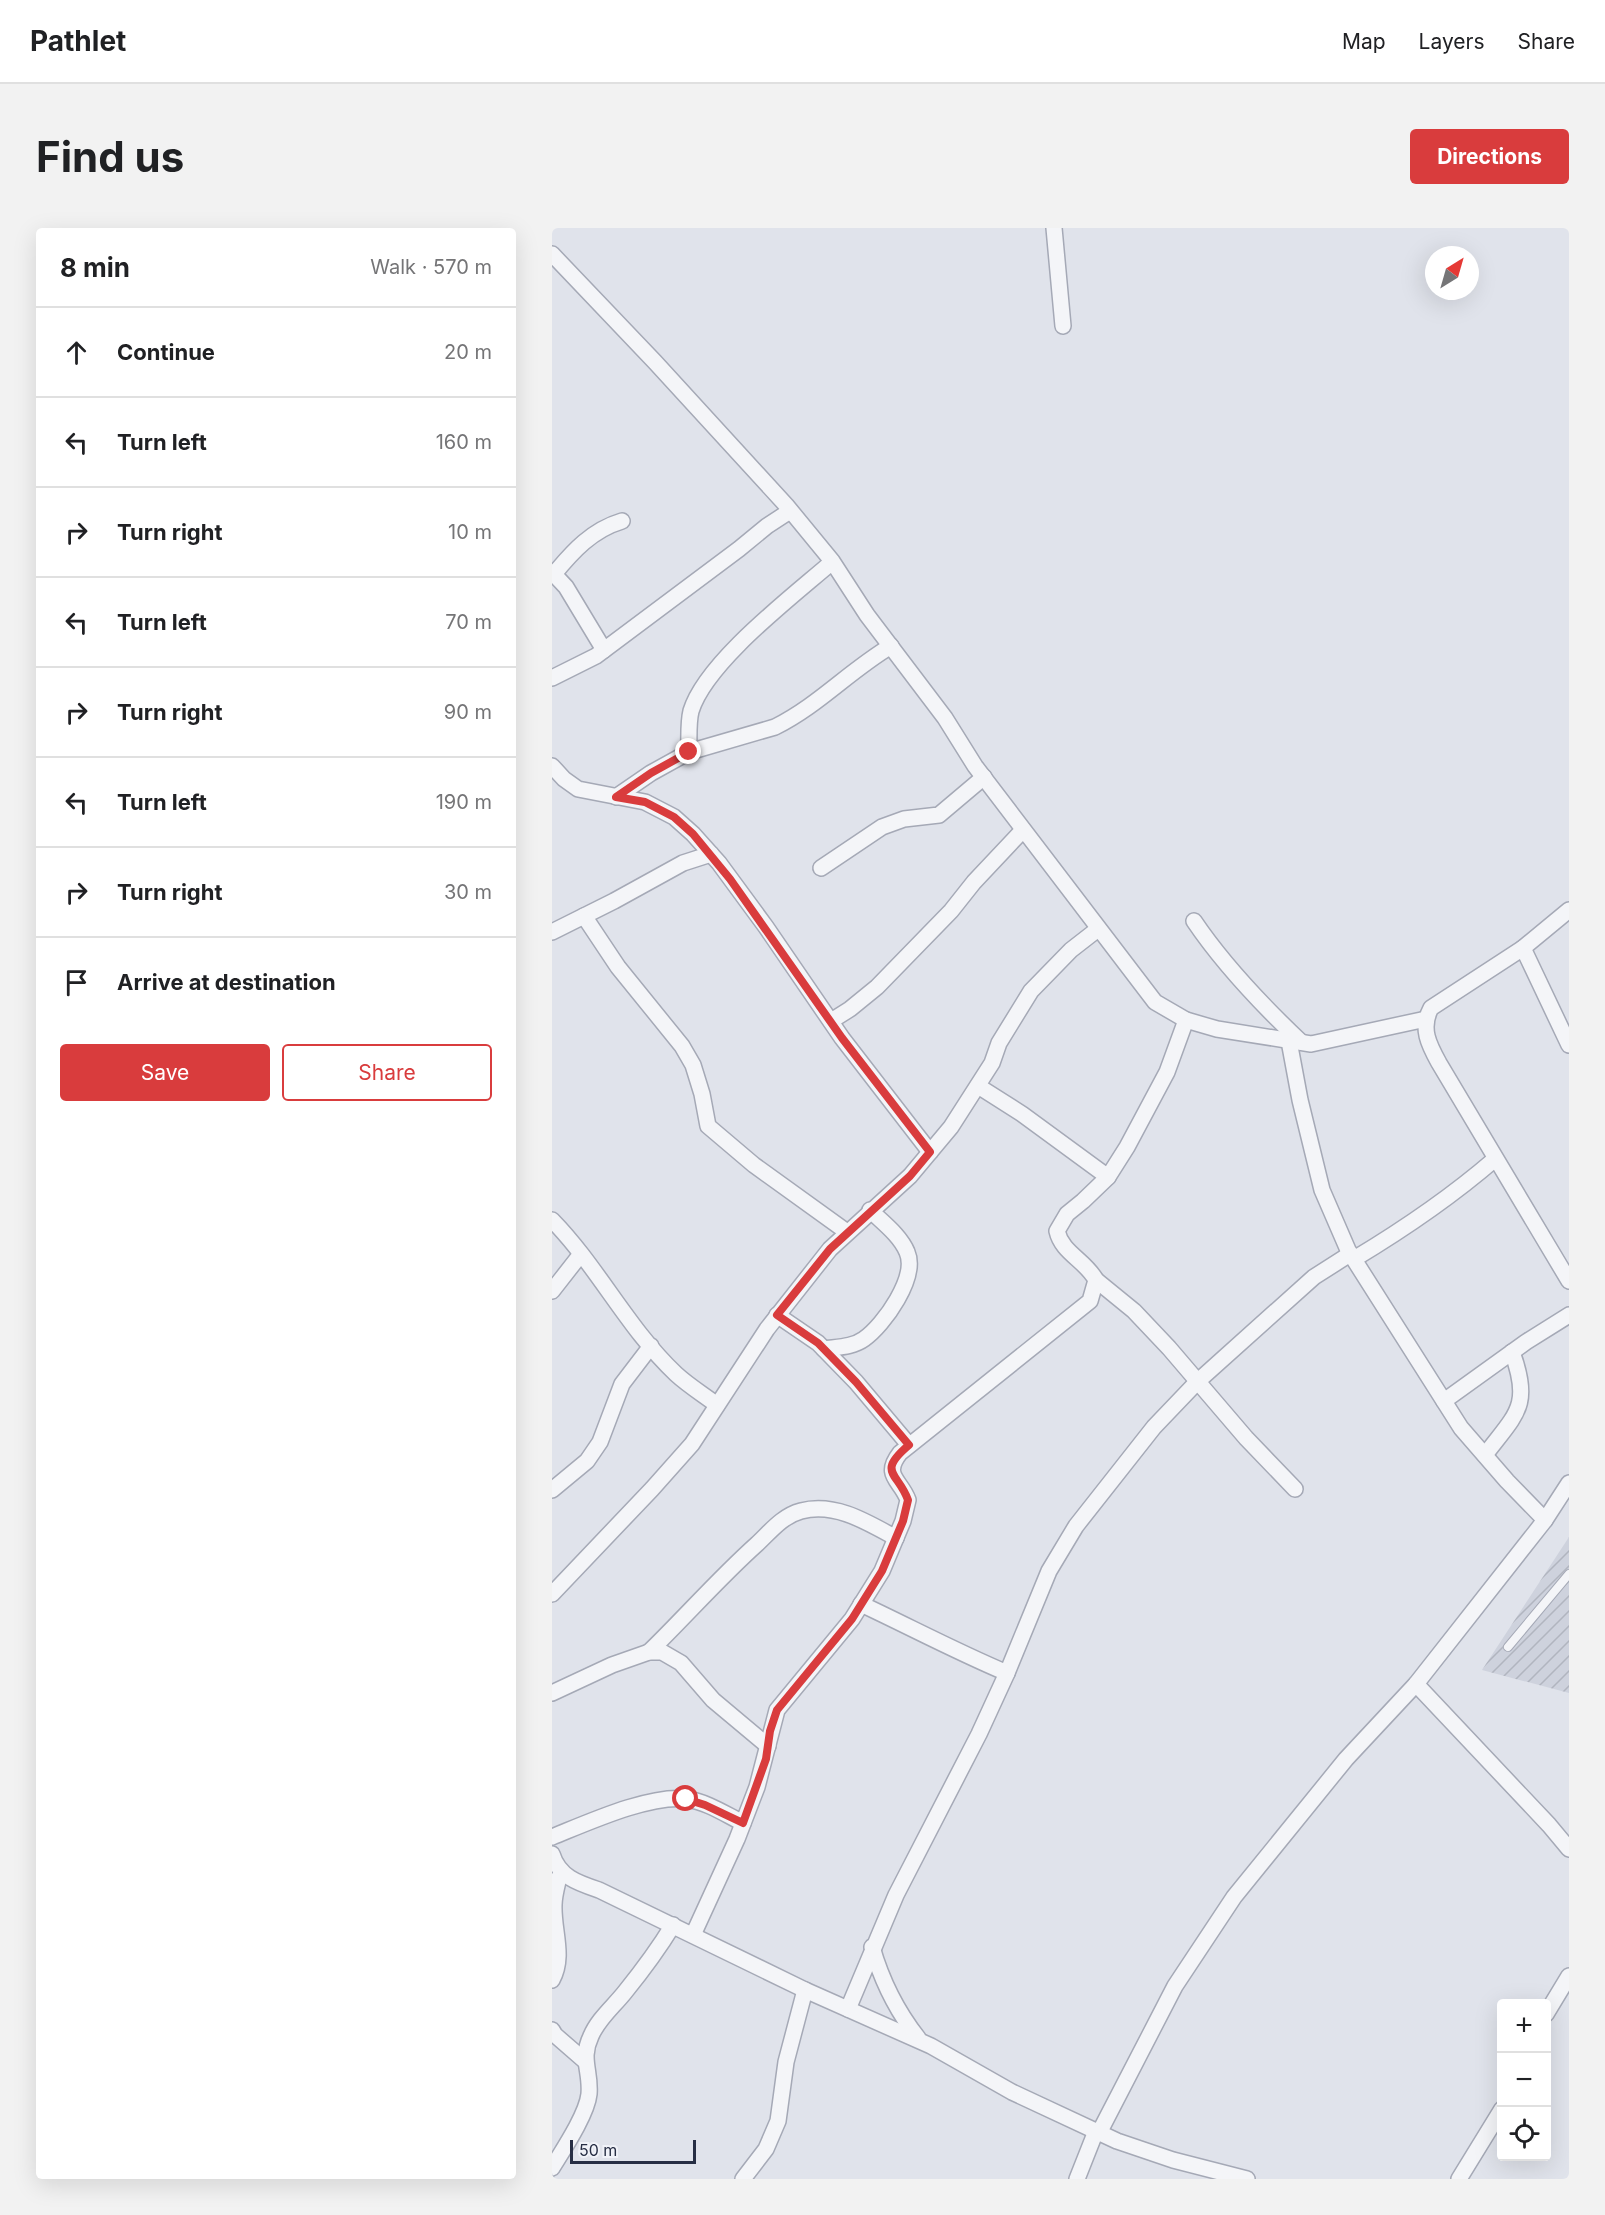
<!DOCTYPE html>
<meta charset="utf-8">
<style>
body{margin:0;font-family:Inter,sans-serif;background:#f2f2f2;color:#202124}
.controls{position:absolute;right:18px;bottom:18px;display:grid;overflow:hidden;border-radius:6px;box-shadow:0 6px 24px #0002}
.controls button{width:54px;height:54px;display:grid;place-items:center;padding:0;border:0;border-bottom:2px solid #e0e0e0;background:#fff;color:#202124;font:30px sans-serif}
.compass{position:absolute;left:873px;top:18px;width:54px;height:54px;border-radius:50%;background:#fff;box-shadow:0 6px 24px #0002;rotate:37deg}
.scale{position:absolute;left:18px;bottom:15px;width:126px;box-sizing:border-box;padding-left:6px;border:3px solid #272e44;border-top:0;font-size:16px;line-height:21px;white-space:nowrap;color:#272e44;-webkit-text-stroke:4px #f0f2f8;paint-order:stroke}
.stop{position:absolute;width:18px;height:18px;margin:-14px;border:4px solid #d93c3d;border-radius:50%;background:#fff}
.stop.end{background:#d93c3d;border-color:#fff;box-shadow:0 2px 6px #0008}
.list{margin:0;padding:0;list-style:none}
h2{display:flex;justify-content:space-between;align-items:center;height:78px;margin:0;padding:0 24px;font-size:26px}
h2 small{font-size:20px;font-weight:400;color:#757577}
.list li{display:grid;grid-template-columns:39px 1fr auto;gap:18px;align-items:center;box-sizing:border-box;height:90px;padding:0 24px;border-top:2px solid #e0e0e0}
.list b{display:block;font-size:22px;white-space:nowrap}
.list em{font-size:20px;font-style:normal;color:#757577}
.actions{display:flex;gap:12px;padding:18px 24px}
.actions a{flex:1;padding:14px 0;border:2px solid #d93c3d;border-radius:6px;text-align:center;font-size:21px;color:#d93c3d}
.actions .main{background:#d93c3d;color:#fff}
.icon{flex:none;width:33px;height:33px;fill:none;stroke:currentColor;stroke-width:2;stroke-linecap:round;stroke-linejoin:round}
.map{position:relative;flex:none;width:1017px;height:1951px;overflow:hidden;border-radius:6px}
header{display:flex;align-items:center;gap:36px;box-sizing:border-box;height:84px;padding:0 30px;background:#fff;border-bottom:2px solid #e0e0e0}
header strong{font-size:28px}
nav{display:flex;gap:33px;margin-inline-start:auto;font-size:21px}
.intro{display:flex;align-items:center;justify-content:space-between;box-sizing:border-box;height:144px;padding:0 36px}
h1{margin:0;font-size:42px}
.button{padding:15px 27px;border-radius:6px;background:#d93c3d;color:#fff;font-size:21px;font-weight:700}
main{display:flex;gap:36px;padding:0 36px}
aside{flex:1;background:#fff;border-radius:6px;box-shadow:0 6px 24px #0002}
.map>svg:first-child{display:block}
.industrial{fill:url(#industrial-furrows)}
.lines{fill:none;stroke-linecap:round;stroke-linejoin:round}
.lane-casing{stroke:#a5a9b6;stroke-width:10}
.street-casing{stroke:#a5a9b6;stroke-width:18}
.lane{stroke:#f4f5f8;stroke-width:8}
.street{stroke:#f4f5f8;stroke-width:15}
.route{stroke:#d93c3d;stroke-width:8}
</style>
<header>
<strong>Pathlet</strong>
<nav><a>Map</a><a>Layers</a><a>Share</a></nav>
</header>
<div class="intro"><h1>Find us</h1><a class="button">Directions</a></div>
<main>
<aside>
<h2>8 min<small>Walk · 570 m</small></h2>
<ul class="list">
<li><svg class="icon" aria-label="ahead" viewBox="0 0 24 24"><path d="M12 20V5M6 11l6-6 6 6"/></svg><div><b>Continue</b></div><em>20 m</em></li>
<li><svg class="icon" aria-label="left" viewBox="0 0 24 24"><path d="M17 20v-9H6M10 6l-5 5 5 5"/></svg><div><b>Turn left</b></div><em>160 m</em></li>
<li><svg class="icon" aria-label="right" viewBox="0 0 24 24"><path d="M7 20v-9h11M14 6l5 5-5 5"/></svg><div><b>Turn right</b></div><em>10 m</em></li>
<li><svg class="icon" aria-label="left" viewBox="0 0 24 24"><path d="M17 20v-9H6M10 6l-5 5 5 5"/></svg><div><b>Turn left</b></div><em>70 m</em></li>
<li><svg class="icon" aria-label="right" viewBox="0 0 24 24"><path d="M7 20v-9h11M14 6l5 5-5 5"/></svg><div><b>Turn right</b></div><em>90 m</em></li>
<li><svg class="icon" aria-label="left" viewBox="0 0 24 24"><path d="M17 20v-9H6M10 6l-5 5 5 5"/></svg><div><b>Turn left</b></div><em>190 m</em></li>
<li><svg class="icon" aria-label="right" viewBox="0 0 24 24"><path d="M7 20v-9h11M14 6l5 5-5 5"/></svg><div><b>Turn right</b></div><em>30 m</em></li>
<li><svg class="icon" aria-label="arrive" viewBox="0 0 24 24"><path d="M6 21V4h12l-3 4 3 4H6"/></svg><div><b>Arrive at destination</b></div></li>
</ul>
<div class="actions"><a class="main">Save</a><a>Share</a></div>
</aside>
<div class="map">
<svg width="1017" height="1951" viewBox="0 0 1017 1951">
<defs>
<pattern id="industrial-furrows" width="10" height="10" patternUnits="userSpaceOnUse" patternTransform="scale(1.5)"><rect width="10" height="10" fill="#ced2dd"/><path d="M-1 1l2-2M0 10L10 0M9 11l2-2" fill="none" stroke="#b1b5bf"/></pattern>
</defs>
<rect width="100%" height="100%" fill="#e0e3eb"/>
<!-- industrial -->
<polygon class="industrial" points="1017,1309 1017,1465 930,1442"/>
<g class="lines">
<!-- lane casing -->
<g class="lane-casing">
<polyline id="lane" points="956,1419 1017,1346"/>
</g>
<!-- street casing -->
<g class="street-casing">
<g id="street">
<polyline points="502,0 511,98"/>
<polyline points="0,26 103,134 234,277 280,333 315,387 393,490 423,538 603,774 634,792 665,801 759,816 874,791"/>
<polyline points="0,344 14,359 52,422"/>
<path d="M2,346C21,323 40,302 70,293"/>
<polyline points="0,450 44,428 187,321 215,298 238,283"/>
<path d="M137,524C137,511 136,495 139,483C154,434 241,368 280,334"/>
<polyline points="0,538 12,551 26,561 93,574 122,589 141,606 167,635 214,699 290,810 378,924"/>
<path d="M64,569L99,545L137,524L223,499C267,477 297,443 339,418"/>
<polyline points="269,640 330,599 352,591 387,587 432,549"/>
<path d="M1017,682L971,720L879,780C868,800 877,817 887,835L1017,1053"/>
<polyline points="32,688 66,739 130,818 141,837 150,866 156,898 202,937 295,1004"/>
<path d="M642,693C671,736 711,778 749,814"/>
<polyline points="0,704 62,673 131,635 159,626"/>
<polyline points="971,720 1017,817"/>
<polyline points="279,793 298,781 325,759 399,683 422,654 471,602"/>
<polyline points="737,813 748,872 770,962 796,1022 909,1200 955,1253 993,1292"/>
<polyline points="426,858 470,886 556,949"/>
<path d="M0,992C46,1039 76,1101 124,1146C137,1158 152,1167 165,1177"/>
<path d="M802,1031C852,1001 899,969 943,931"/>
<polyline points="544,1052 582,1083 617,1120 694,1210 743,1261"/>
<polyline points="0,1063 29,1026"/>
<polyline points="225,1087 266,1115 304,1154 357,1217"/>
<path d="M272,1121C286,1119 301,1119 312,1111C332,1097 366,1049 355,1024C348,1007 330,994 318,982"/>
<polyline points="892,1173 974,1114 1017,1087"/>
<path d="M933,1227C964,1186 980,1178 960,1124"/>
<polyline points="0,1262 35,1233 48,1214 70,1156 99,1118"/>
<polyline points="0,1366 100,1261 140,1216 215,1101 278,1021 358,948 399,899 440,835 447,815 479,763 519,722 546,701"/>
<path d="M309,1376C358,1399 405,1424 455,1445"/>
<path d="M97,1424C134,1388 167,1350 205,1316C218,1304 230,1288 249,1283C283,1274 315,1294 344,1310"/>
<polyline points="864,1456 997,1597 1017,1621"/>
<polyline points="0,1465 60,1437 97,1424 110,1424 129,1435 161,1472 216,1518"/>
<path d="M0,1609C35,1595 98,1566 135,1571C155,1574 173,1586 191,1595"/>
<path d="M0,1626C7,1649 26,1655 47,1662L253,1762L379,1818L460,1864L565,1913L621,1932L695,1951"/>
<path d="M141,1707L185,1611L205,1559L225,1482L300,1391L330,1343L351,1293L356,1272C349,1252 330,1248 348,1225L538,1073L544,1052C533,1032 510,1025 505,1003L515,986L531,973L556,949L575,919L615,844L634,792"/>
<path d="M320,1719C330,1754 344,1782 366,1810"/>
<path d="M0,1752C13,1728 1,1703 2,1677C2,1668 5,1658 7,1649"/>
<polyline points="296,1781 344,1667 427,1506 455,1445 497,1343 524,1298 602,1199 645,1154 762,1049 798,1026"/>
<polyline points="994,1786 1017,1748"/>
<polyline points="0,1802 3,1807 33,1833"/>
<polyline points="547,1905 623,1758 682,1669 794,1531 864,1456 993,1292 1017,1255"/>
<path d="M0,1940C11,1922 35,1886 37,1866C39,1843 28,1831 39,1808C46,1791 62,1778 73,1764C90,1743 107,1720 121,1697"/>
<polyline points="191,1951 214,1921 226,1893 234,1834 253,1762"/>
<polyline points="525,1951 544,1903"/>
<polyline points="907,1951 950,1881"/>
</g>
</g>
<!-- lane -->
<use href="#lane" class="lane"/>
<!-- street -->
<use href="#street" class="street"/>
</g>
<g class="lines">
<!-- route -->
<path class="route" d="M134,1571L153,1577L191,1595L214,1531L218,1503L225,1482L300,1391L330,1343L351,1293L356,1272C346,1244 324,1245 357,1217L304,1154L266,1115L225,1087L278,1021L358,948L378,924L290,810L178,651L141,606L122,589L93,574L64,569L99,545L137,524"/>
</g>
</svg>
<div class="controls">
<button>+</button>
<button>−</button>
<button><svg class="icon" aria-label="locate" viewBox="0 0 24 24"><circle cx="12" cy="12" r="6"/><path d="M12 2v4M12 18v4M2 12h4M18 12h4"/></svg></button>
</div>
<svg class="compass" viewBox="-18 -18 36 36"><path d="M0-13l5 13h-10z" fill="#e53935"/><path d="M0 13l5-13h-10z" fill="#757577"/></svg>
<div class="scale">50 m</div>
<div class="stop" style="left:134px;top:1571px"></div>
<div class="stop end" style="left:137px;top:524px"></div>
</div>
</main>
